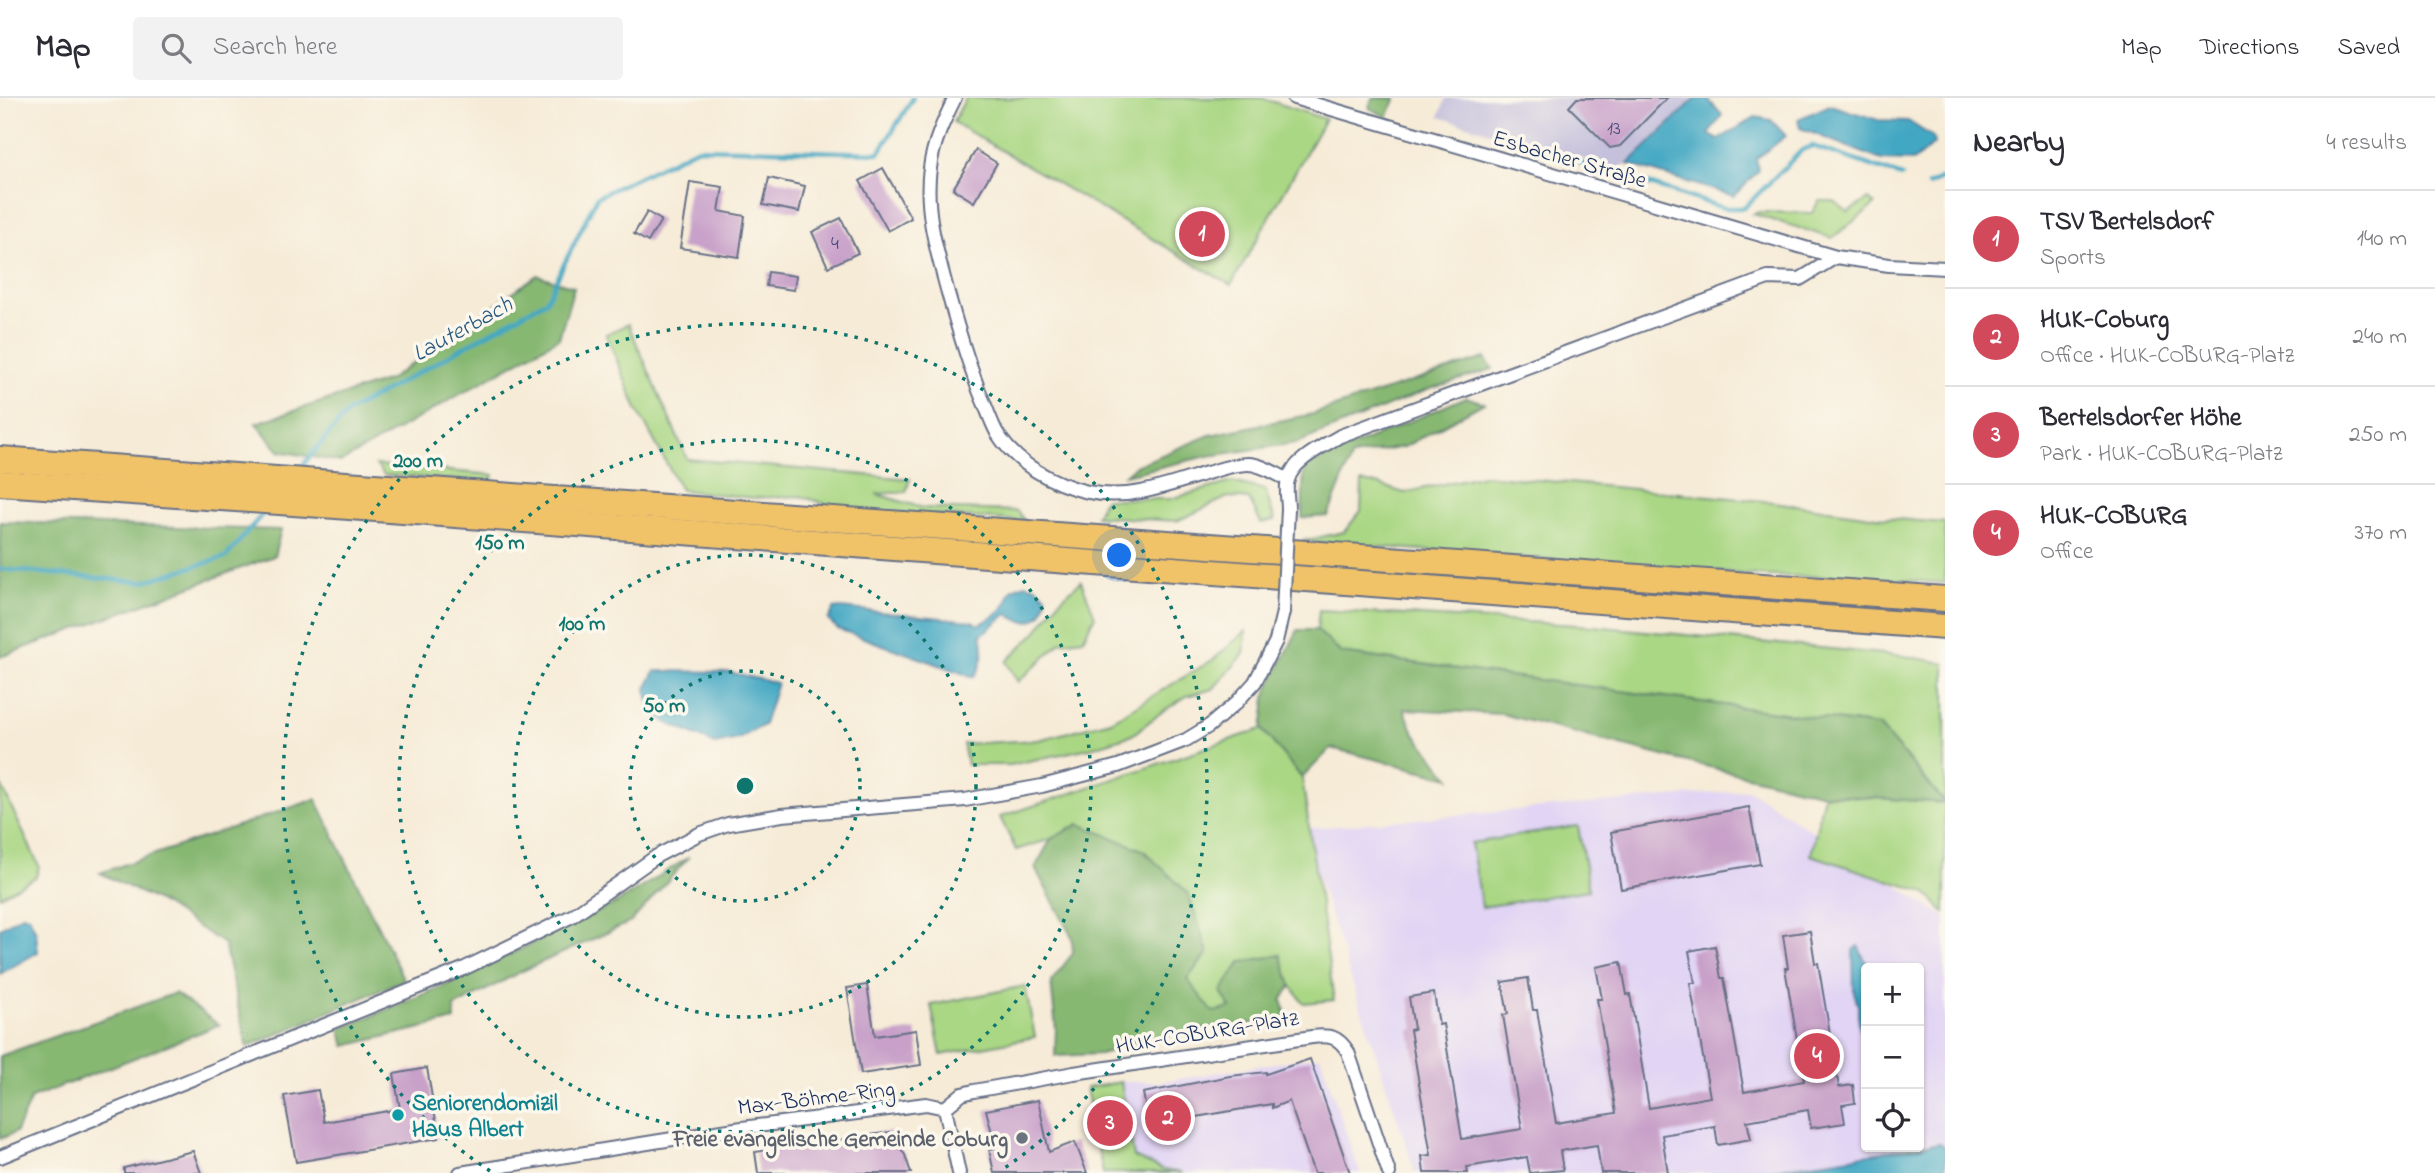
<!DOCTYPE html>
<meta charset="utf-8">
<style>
body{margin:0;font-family:"Indie Flower",sans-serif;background:#f2f2f3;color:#2b2b33}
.controls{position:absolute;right:21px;bottom:21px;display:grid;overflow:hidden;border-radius:7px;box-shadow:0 2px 5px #0004}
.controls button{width:63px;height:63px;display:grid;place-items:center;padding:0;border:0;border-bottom:2px solid #e1e1e2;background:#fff;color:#2b2b33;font:35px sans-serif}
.you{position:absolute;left:1120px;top:458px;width:24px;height:24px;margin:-18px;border:5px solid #fff;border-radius:50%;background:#1a73e8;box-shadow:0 0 0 10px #1a73e833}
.badge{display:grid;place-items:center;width:46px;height:46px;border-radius:50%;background:#d1495b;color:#fff;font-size:23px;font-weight:700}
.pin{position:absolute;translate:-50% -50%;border:4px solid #fff;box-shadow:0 2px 7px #0006}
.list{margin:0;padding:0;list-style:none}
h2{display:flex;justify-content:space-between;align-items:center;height:91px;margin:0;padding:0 28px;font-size:30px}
h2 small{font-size:23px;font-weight:400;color:#7c7c81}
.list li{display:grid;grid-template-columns:46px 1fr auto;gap:21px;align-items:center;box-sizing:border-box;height:98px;padding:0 28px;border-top:2px solid #e1e1e2}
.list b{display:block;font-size:26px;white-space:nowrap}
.list p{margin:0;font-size:23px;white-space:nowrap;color:#7c7c81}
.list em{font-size:23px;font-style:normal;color:#7c7c81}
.icon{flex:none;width:38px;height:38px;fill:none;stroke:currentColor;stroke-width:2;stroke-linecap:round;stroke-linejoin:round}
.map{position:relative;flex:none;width:1945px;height:1075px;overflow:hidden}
header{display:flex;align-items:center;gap:42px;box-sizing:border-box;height:98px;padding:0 35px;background:#fff;border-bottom:2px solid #e1e1e2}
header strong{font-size:33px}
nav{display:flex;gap:38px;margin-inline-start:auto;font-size:24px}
.search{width:490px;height:63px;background:#f2f2f3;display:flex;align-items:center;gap:18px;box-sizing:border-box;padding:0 24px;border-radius:7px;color:#7c7c81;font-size:26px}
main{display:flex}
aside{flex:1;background:#fff}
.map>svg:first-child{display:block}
.built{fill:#e1d4f4;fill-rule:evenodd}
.industrial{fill:#c5c0db}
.green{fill:#aad784;stroke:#628371;stroke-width:2}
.forest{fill:#87b872;stroke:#517468;stroke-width:2}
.water{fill:#43a7c3;stroke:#2f6b90;stroke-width:2}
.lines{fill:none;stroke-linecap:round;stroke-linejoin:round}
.stream{stroke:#43a7c3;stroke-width:4.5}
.building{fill:#c8a0c9}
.street-casing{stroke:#687188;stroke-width:16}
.highway-casing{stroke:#687188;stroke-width:28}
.street{stroke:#fff;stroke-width:12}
.highway{stroke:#f1c369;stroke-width:24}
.street-bridge-casing{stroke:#687188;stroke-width:16;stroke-linecap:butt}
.street-bridge{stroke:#fff;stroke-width:12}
.ring{fill:none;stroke:#0f766e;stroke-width:3.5;stroke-dasharray:3.5 7}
.culture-dot{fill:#0f9aa8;stroke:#fbf7ec;stroke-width:2.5}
.worship-dot{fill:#6b7280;stroke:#fbf7ec;stroke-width:2.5}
.labels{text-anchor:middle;stroke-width:7;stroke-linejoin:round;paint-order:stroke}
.number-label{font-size:19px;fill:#464b79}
.street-label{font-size:23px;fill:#1b2f5e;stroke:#fbf7ec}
.culture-label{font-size:23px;font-weight:bold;fill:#0d838f;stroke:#fbf7ec;text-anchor:start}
.worship-label{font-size:23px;font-weight:bold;fill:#5b616d;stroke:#fbf7ec;text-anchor:end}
.water-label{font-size:24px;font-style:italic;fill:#295981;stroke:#fbf7ec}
.centre{fill:#0f766e;stroke:#fbf7ec;stroke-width:3.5}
.ring-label{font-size:21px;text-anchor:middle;font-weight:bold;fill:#0f766e;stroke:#fbf7ec;stroke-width:7;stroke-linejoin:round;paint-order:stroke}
</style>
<header>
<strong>Map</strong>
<div class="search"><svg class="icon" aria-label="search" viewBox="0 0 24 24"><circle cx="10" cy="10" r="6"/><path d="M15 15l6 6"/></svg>Search here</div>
<nav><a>Map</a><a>Directions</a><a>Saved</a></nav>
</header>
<main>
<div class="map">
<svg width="1945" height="1075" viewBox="0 0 1945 1075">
<rect width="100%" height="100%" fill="#fbf7ec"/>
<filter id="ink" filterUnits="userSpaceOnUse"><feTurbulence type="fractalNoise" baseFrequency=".0143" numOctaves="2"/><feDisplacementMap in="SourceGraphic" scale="14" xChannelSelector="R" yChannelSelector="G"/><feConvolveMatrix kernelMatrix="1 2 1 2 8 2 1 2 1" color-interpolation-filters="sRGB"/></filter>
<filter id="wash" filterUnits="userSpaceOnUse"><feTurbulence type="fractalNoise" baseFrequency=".00686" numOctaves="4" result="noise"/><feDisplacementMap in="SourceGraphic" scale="28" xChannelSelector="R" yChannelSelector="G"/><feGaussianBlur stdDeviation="1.57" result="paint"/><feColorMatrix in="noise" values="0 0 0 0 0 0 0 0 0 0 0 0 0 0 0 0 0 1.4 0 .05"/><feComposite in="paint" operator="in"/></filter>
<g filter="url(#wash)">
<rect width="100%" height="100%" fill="#f6ebd7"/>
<!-- built -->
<g class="built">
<path d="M1749,692L1945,819V1075H1415L1302,731ZM1866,870H1919V1049H1866Z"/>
<polygon points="1320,958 1360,1075 1183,1075 1163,1072 1134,1059 1121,984 1161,984"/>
</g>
<!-- industrial -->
<polygon class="industrial" points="1446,0 1696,0 1628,66 1617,71 1439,19"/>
<!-- green -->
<g class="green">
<polygon points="966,0 1262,0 1325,21 1231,187 953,24"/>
<polygon points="1869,101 1875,107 1832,140 1753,116 1758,114 1812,115 1819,103 1834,103 1848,114"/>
<polygon points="628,226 687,361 910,381 906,394 876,396 923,410 1017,413 1025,423 842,411 800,398 753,400 681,392 637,311 606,236"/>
<polygon points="376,367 494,377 491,384 384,377"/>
<polygon points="1483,377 1774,404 1884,420 1945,425 1945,485 1866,479 1769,478 1302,443 1344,434 1361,413 1362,384 1380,387 1404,395"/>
<polygon points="1232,384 1265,392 1275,422 1261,425 1249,401 1228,399 1177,423 1096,418 1104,401 1170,401"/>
<polygon points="1081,483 1095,518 1083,541 1061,544 1018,584 1006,564 1036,534 1060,502"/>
<polygon points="1319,512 1593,528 1904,558 1945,565 1945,704 1879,628 1341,555 1317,532"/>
<polygon points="1246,533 1244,556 1213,591 1187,598 1163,613 1132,637 1094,649 1010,667 967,667 963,646 1038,642 1111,623 1214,561"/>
<polygon points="1262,631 1302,680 1334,902 1304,905 1291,888 1280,857 1231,910 1213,915 1186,881 1079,726 1051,741 1016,752 1000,719"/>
<polygon points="0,685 39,768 36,779 0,798"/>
<polygon points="1824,696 1945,705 1945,815 1925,794 1811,757"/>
<polygon points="1578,728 1589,792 1482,809 1471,745"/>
<polygon points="1025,888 1035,939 941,957 931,907"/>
<polygon points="1121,984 1134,1059 1163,1072 1183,1075 1103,1075 1086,990"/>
</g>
<!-- forest -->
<g class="forest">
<polygon points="1372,0 1396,0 1387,19 1369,10"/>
<polygon points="537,177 574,189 559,240 341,364 279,353 256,325 389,282"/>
<polygon points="1485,260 1493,271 1427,292 1297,345 1208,358 1125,377 1135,368 1210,337 1313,316"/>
<polygon points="1466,299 1484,305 1404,349 1352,358 1328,418 1302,420 1304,369"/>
<polygon points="0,424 281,432 274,458 0,559"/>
<polygon points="1298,532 1317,532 1341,555 1879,628 1945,705 1824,696 1667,659 1502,616 1404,611 1414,635 1450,680 1331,650 1302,680 1262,631 1267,593"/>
<polygon points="316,701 404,882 247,949 224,846 160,804 100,775"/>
<polygon points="1079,726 1143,752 1188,795 1208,855 1187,881 1213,914 1231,910 1221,894 1241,864 1281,857 1291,888 1282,902 1287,921 1175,935 1100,956 1055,958 1056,931 1051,884 1073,855 1072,839 1035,770 1051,741"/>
<polygon points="689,759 631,824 518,875 454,909 455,922 345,948 340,931 444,888 618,804"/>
<polygon points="175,895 219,927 31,1000 16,1034 0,1041 0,958"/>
</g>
<!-- water -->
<g class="water">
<polygon points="1696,0 1707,0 1722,17 1709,36 1718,42 1755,19 1771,22 1786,38 1756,61 1759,72 1734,98 1628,66"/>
<polygon points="1830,7 1878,22 1908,23 1933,39 1934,46 1913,63 1881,62 1800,30 1798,21"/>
<path d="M1026,486L1037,489L1046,498C1045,524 1026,530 1007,516L981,537C985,550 983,569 973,579L838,531L828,522L834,511L840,510L972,523L979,527C987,522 998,517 1003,510C1013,496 1004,492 1026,486Z"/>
<polygon points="655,573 729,574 777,585 764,627 738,641 715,646 665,624 650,607 646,591"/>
<polygon points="22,817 29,818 36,834 38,854 0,876 0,830"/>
<polygon points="1858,848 1869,870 1866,870 1866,971 1858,917 1858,908 1854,894 1853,852"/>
<polygon points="1940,1045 1945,1049 1945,1075 1891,1075 1889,1071 1863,1075 1861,1073 1749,1075"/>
</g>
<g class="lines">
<!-- stream -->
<g class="stream">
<polyline points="1578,64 1724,110 1744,110 1802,52 1812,48 1902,78"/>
<polyline points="1928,87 1945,79"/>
<polyline points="297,374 348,314 546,203 597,99 698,50 879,55 913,0"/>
<polyline points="0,471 142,484 226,459 265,413"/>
</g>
</g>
<g id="blocks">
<!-- building -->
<g class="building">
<polygon points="1577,0 1667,0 1620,48 1610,50 1569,9"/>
<polygon points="976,52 997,65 974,104 953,91"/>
<polygon points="883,70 911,120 888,133 860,83"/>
<polygon points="769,80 805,88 799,114 763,107"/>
<polygon points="690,84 723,89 719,113 745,118 739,159 680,150"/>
<polygon points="647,114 661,122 648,144 634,136"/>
<polygon points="841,120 858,155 828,169 812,134"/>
<polygon points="768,174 796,178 794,192 766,188"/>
<polygon points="1749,709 1760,766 1621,791 1611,734"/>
<polygon points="1810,833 1815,865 1818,865 1839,989 1853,987 1855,1005 1842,1007 1845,1025 1811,1030 1808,1012 1747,1023 1751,1041 1718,1047 1715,1028 1662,1037 1668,1075 1601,1075 1597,1047 1560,1053 1563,1072 1530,1075 1527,1059 1467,1069 1468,1075 1424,1075 1422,1058 1431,1057 1410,932 1414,931 1409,899 1434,895 1439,927 1443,926 1462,1041 1522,1031 1503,917 1508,916 1502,884 1528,880 1533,912 1537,912 1556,1025 1616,1015 1597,901 1602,901 1596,869 1621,864 1627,897 1630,896 1649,1010 1710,999 1690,885 1695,885 1689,853 1715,848 1721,880 1724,880 1744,994 1804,983 1785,870 1788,870 1783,837"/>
<polygon points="867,887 875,938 916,932 921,967 861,976 847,890"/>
<polygon points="1310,961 1350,1075 1314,1075 1289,1003 1272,1010 1272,1006 1149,1027 1143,995 1230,978 1266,974 1266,976"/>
<polygon points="427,970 439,1040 296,1064 284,998 318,992 324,1024 400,1011 394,976"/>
<polygon points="1038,1002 1049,1054 1075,1044 1087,1075 994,1075 989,1051 996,1050 986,1012"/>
<polygon points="890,1034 905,1057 911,1075 758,1075 755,1054"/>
<polygon points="193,1053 201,1075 124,1075 124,1070"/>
</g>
</g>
</g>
<g filter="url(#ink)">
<use href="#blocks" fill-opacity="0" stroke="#687188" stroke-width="2"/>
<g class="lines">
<!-- street casing -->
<g class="street-casing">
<g id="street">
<path d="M955,0C944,22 933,45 930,70C924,112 937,154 948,195C958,231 968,266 982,300C987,311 991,324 997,335C1016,366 1053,386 1088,394C1129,403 1169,387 1207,375C1221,371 1234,366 1248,366C1261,366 1276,376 1287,381"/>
<polyline points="1294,0 1836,159 1889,167 1945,170"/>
<path d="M1288,411C1288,402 1285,390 1288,382C1293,362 1324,348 1340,338L1768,180L1800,181L1836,159"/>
<path d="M945,1010L962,996L974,993L1074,975L1312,939C1330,937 1338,938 1348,954L1389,1075"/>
<polyline points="945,1010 959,1075"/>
<polyline points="0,1059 463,871 572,818 657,758 699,736 728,726 782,717 965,702 1042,688 1118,668 1186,642 1209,628 1236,605 1255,584 1276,543 1283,514"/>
<polyline points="460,1075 735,1031 926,1006 945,1010"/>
</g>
</g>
<!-- highway casing -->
<g class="highway-casing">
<g id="highway">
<polyline points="0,361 1945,501"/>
<polyline points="0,385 336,408 1945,529"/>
</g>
</g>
<!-- street -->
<use href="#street" class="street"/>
<!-- highway -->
<use href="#highway" class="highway"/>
<!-- street-bridge casing -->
<g class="street-bridge-casing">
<polyline id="street-bridge" points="1283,514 1288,411"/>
</g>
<!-- street-bridge -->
<use href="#street-bridge" class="street-bridge"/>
</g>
</g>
<!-- distance rings -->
<g class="ring">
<circle cx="745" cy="688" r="115"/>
<circle cx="745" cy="688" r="231"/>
<circle cx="745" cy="688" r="346"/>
<path d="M490 1073A462 462 0 1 1 1000 1073"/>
</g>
<!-- markers -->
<circle class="culture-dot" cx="398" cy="1017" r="7"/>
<circle class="worship-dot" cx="1022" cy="1040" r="7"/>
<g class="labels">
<!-- number labels -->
<g class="number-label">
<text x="1614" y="36">13</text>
<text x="835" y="151">4</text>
</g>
<!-- street labels -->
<g class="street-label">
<text transform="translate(1570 60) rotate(16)" y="8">Esbacher Straße</text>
<text transform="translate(1207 933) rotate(-9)" y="8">HUK-COBURG-Platz</text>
<text transform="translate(816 999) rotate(-7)" y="8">Max-Böhme-Ring</text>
</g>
<!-- culture labels -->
<g class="culture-label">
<text x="412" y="1012">Seniorendomizil<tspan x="412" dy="26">Haus Albert</tspan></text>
</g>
<!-- worship labels -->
<g class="worship-label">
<text x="1008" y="1048">Freie evangelische Gemeinde Coburg</text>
</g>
<!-- water labels -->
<g class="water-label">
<text transform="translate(462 230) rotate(-29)" y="8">Lauterbach</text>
</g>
</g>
<circle cx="745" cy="688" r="10" class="centre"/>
<g class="ring-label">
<text x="418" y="369">200 m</text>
<text x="500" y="451">150 m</text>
<text x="582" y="532">100 m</text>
<text x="664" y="614">50 m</text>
</g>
</svg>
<div class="controls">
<button>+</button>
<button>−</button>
<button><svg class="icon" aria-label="locate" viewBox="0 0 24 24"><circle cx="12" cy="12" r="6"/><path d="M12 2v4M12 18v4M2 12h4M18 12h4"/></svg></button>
</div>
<div class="you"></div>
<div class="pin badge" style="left:1202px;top:136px">1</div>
<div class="pin badge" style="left:1168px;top:1020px">2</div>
<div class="pin badge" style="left:1110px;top:1025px">3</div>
<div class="pin badge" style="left:1817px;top:958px">4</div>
</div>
<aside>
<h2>Nearby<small>4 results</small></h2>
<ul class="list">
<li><span class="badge">1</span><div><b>TSV Bertelsdorf</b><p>Sports</p></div><em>140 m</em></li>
<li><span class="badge">2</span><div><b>HUK-Coburg</b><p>Office · HUK-COBURG-Platz</p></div><em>240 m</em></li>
<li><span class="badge">3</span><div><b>Bertelsdorfer Höhe</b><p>Park · HUK-COBURG-Platz</p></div><em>250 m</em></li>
<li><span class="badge">4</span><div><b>HUK-COBURG</b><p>Office</p></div><em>370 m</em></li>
</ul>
</aside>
</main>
